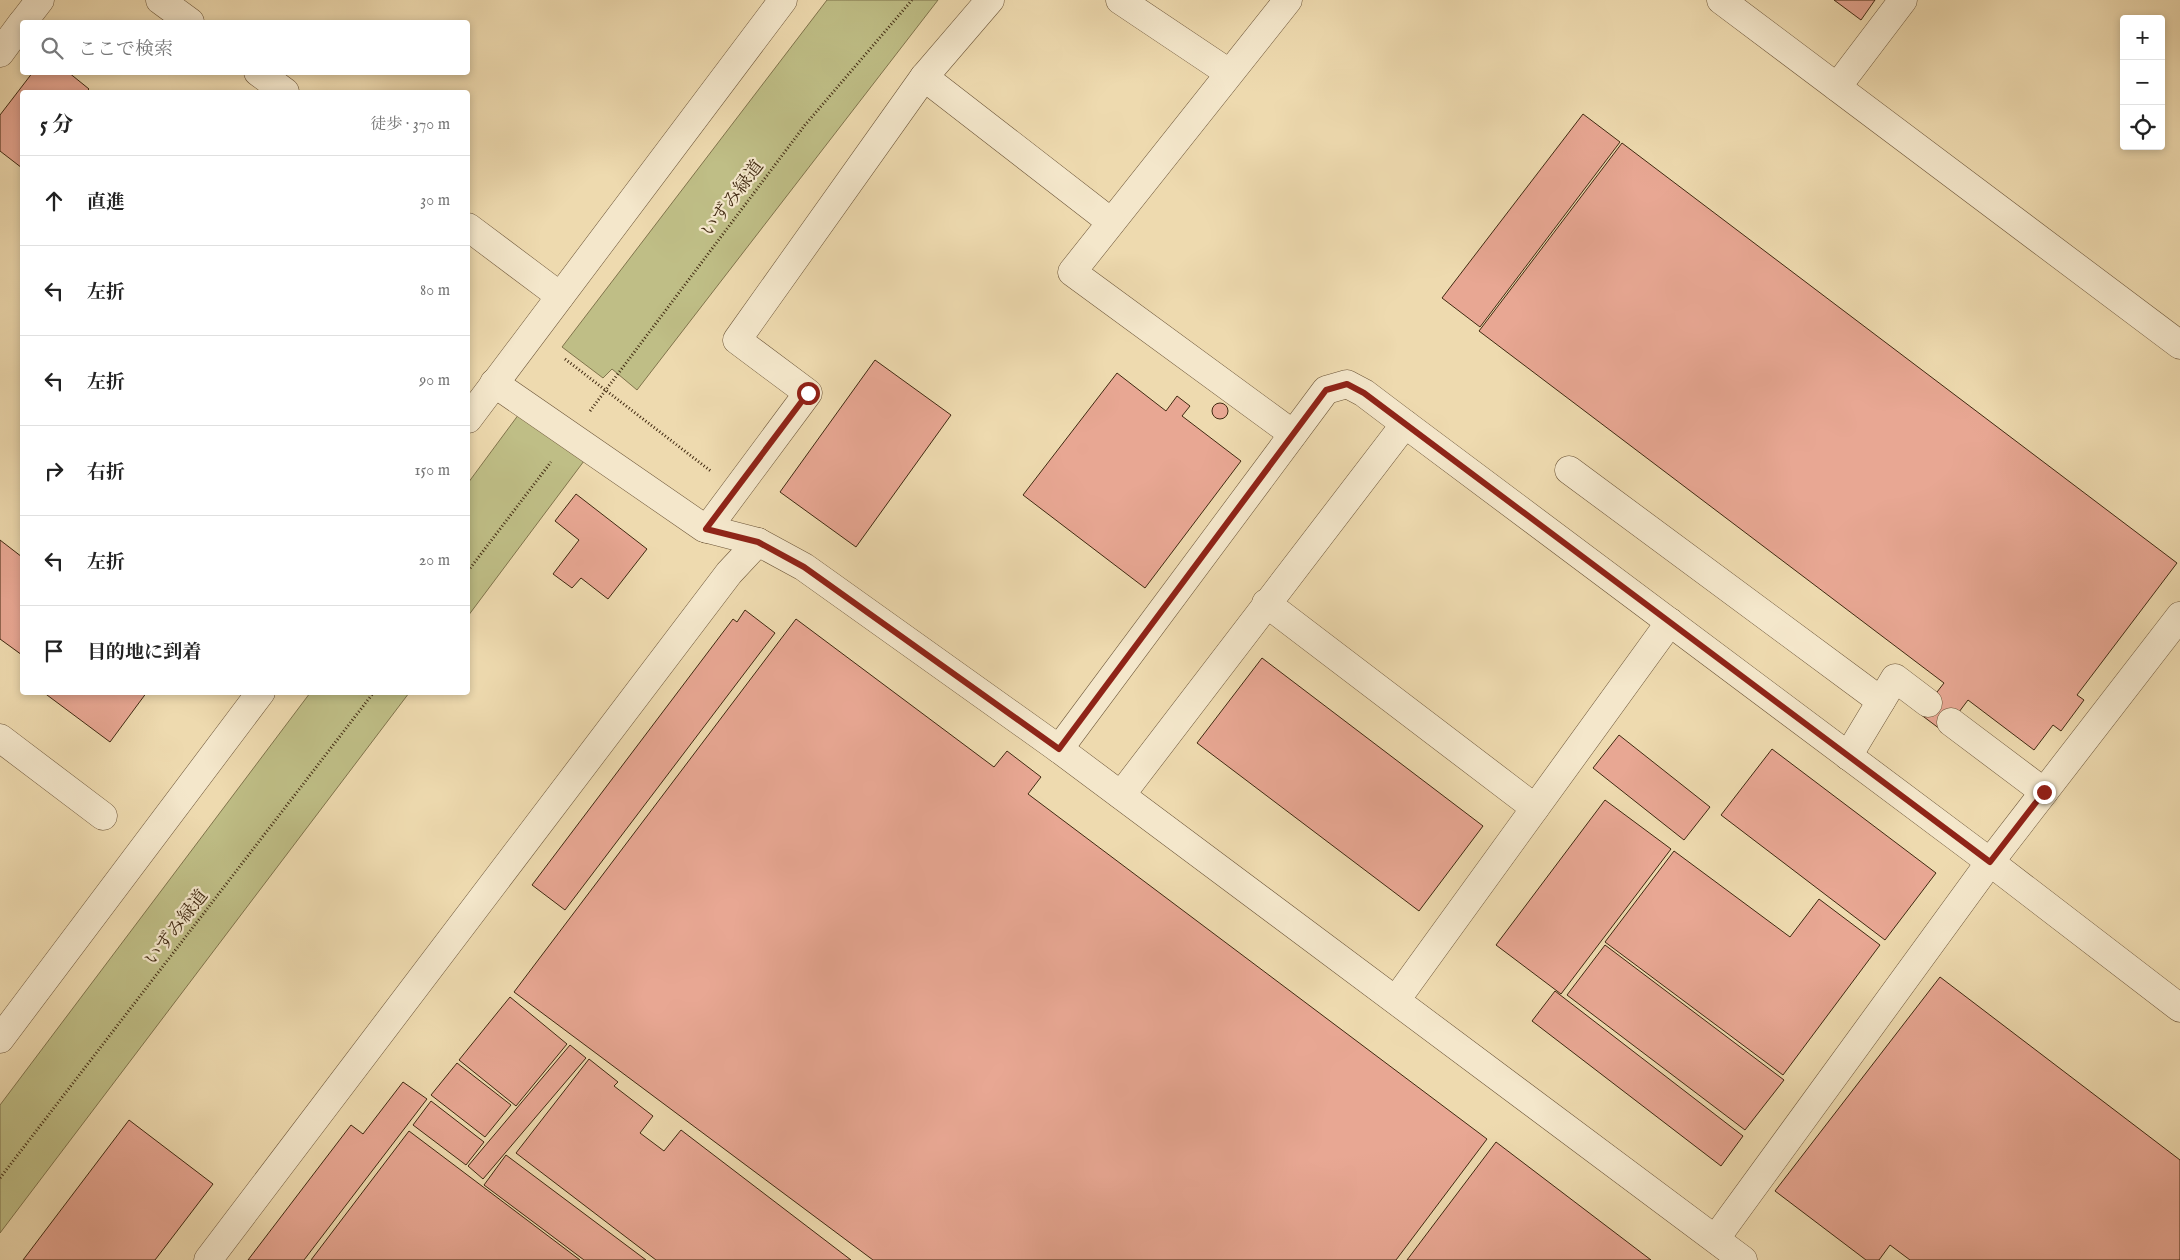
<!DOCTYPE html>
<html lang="ja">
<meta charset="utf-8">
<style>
body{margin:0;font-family:"IM FELL English","Noto Serif JP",serif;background:#f6f6f6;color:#222}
.controls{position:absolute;right:15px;top:15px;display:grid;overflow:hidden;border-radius:5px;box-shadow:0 2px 8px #0003}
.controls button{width:45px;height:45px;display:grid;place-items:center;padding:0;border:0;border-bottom:1px solid #e0e0e0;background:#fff;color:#222;font:25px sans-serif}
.stop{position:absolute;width:15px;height:15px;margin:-11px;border:4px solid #8f2418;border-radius:50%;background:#fff}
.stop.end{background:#8f2418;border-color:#fff;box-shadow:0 1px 5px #0008}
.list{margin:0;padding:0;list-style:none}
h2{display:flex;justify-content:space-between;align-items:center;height:65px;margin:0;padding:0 20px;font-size:21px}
h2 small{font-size:16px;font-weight:400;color:#767676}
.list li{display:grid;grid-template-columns:32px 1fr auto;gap:15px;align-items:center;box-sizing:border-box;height:90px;padding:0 20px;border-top:1px solid #e0e0e0}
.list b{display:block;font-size:19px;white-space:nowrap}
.list em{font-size:16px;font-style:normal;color:#767676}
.icon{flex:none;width:28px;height:28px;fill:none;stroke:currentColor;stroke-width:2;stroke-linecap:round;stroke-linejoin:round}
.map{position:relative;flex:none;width:2180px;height:1260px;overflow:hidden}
.search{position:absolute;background:#fff;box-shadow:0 2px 8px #0003;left:20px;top:20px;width:450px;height:55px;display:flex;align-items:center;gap:12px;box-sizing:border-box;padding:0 18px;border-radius:5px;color:#767676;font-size:19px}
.panel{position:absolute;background:#fff;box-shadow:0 2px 8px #0003;left:20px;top:90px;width:450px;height:605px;border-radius:5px}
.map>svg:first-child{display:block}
.green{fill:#bfbe86;stroke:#80744c}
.building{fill:#e8a793;stroke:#402911}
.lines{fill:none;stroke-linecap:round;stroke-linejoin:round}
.minor-casing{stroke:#6c5538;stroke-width:29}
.path{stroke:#402911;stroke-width:3;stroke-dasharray:1 2.5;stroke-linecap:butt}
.minor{stroke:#f4e7cb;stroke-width:28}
.route{stroke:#8f2418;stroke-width:6}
.labels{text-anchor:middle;stroke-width:4.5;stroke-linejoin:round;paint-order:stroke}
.street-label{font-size:18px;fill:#402911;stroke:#f4e7cb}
</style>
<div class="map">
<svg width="2180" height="1260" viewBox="0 0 2180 1260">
<rect width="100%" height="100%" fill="#eedaaf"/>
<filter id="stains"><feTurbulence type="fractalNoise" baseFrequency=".004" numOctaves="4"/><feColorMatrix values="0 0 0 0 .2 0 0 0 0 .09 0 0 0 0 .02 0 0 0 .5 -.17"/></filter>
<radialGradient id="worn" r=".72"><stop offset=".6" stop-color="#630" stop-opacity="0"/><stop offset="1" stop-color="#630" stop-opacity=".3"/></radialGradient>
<!-- green -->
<g class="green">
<polygon points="827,0 938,0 637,390 612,369 603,378 562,347"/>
<polygon points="519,414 584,461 468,616 468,483"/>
<polygon points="310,693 409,693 0,1233 0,1105"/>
</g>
<!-- building -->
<g class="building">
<polygon points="1834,0 1875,0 1861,20"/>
<polygon points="33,72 68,72 89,89 86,92 22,92 22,168 0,151 0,115"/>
<polygon points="1583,114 1620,142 1480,327 1442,298"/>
<polygon points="1622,143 2177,563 2077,695 2084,700 2061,731 2053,725 2034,750 1968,700 1944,732 1920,714 1944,683 1479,331"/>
<polygon points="875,360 951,415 856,547 780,492"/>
<polygon points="1117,373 1166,411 1177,396 1190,406 1182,416 1241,461 1145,588 1023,495"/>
<circle cx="1220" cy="411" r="8"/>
<polygon points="576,494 647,549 608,599 581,578 572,588 553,574 579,540 555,521"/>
<polygon points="0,540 22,557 22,655 0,639"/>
<polygon points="745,610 775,633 565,910 532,885 733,619 737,622"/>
<polygon points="796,619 994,767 1007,751 1041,777 1028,794 1487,1139 1396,1260 873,1260 514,992"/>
<polygon points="1262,658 1483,826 1419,911 1197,743"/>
<polygon points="43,692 147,692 110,742"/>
<polygon points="1619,735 1710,807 1684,840 1593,768"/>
<polygon points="1772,749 1936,873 1885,940 1721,815"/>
<polygon points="1605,800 1671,849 1561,994 1496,945"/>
<polygon points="1674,851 1790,937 1819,899 1880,945 1783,1075 1605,942"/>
<polygon points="1605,945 1784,1080 1745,1130 1567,995"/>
<polygon points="1940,977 2180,1160 2180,1260 1910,1260 1890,1245 1879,1260 1866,1260 1775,1191"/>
<polygon points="1555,991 1743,1136 1721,1166 1532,1021"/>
<polygon points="510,997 567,1044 516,1106 459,1060"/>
<polygon points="570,1045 586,1058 483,1179 468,1166"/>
<polygon points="589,1059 618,1082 614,1086 653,1116 640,1133 664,1151 681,1130 851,1260 656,1260 516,1153"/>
<polygon points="457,1063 511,1105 485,1137 431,1095"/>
<polygon points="403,1082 427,1099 304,1260 248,1260 351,1125 363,1134"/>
<polygon points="431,1101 484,1142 466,1165 413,1125"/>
<polygon points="129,1120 213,1184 155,1260 23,1260"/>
<polygon points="409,1131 580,1260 311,1260"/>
<polygon points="1496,1142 1651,1260 1407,1260"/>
<polygon points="506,1155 646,1260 584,1260 484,1185"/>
</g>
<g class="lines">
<!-- minor casing -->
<g class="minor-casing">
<g id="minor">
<polyline points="160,0 190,22"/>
<polyline points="1120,0 1229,73"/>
<polyline points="1288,0 1072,272 1293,434"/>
<polyline points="1721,0 2180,345"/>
<polyline points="23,22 40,0"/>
<polyline points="0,53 22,23"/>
<polyline points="258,72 285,92"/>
<polyline points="924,77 1111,222"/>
<polyline points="1837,87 1903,0"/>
<polyline points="468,227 560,296"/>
<polyline points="494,383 704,528 758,542 804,567 1059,749 1743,1260"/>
<polyline points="468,419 783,0"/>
<polyline points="1569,470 1881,701"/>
<polyline points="707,529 808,393 737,340 924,77 990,0"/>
<polyline points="1266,603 1535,808"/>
<polyline points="1951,722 2044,792"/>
<polyline points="0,738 103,816"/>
<polyline points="1059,749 1326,390 1347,384 1364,393 1405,424 1990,862 2180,1008"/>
<polyline points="1848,756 1895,678 1928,703"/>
<polyline points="1121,795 1405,424"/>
<polyline points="1396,1000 1670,622"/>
<polyline points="0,1039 261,692"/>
<polyline points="1716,1238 1990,862 2180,616"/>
<polyline points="208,1260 729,573 758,542"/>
</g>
</g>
<!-- path -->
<g class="path">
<polyline points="565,359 712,472"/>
<polyline points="590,411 805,125 912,0"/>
<polyline points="468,571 551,462"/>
<polyline points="0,1178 374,692"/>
</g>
<!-- minor -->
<use href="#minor" class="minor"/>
</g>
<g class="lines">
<!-- route -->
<polyline class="route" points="808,393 706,529 758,542 804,567 1059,749 1326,390 1347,384 1364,393 1990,862 2044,792"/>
</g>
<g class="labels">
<!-- street labels -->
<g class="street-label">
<text transform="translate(732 198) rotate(-53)" y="6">いずみ緑道</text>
<text transform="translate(176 927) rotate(-52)" y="6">いずみ緑道</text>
</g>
</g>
<rect width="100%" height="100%" filter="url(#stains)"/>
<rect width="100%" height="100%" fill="url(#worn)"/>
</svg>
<div class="controls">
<button>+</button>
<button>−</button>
<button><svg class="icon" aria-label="locate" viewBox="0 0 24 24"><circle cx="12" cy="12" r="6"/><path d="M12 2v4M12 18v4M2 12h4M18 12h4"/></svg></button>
</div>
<div class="stop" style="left:808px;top:393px"></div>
<div class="stop end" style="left:2044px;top:792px"></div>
<div class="search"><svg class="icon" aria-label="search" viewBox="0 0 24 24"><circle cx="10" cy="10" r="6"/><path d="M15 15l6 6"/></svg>ここで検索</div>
<section class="panel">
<h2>5 分<small>徒歩 · 370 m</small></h2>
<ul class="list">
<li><svg class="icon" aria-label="ahead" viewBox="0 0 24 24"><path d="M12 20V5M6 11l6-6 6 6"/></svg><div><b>直進</b></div><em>30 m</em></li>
<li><svg class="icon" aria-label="left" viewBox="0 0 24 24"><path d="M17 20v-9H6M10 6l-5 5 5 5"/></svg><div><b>左折</b></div><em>80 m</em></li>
<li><svg class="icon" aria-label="left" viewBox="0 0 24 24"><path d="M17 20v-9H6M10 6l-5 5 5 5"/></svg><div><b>左折</b></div><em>90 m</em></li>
<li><svg class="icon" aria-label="right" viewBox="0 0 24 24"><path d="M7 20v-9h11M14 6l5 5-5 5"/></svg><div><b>右折</b></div><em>150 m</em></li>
<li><svg class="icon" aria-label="left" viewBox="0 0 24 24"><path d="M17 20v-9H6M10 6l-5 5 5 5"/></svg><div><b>左折</b></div><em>20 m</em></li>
<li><svg class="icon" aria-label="arrive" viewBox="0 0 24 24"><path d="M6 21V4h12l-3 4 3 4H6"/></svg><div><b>目的地に到着</b></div></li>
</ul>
</section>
</div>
